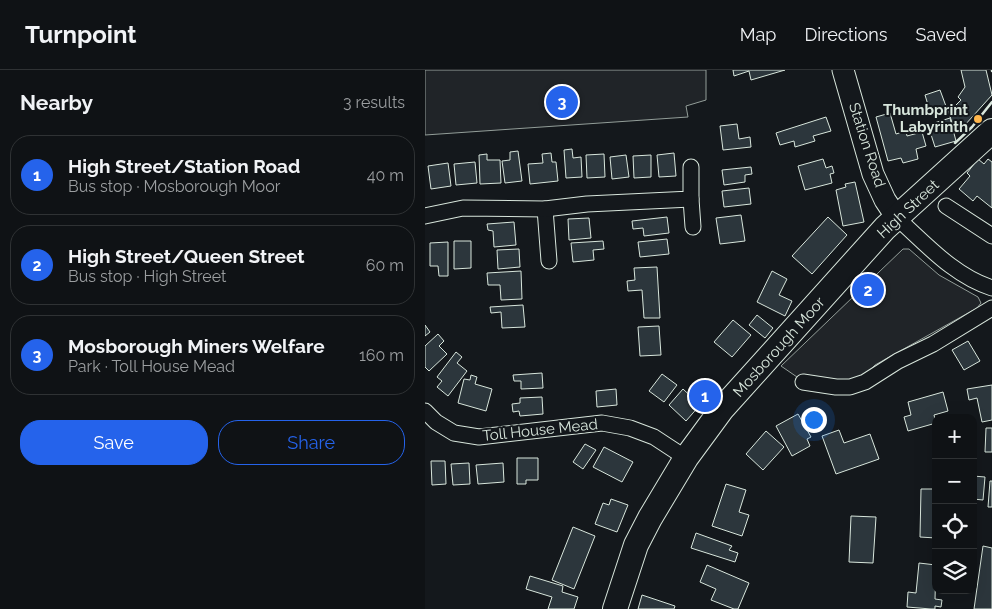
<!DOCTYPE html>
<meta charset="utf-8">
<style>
body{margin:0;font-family:Raleway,sans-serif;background:#181b1e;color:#f1f3f6}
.controls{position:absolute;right:15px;bottom:15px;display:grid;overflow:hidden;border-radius:10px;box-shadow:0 5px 20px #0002}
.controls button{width:45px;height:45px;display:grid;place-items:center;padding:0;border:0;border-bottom:1px solid #2f3234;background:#0f1215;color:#f1f3f6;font:25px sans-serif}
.you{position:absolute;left:388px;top:349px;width:18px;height:18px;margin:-12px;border:4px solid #fff;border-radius:50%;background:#1a73e8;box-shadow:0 0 0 8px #1a73e833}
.badge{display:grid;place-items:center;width:32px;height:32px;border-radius:50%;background:#2563eb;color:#fff;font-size:16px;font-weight:700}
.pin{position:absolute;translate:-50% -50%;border:2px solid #fff;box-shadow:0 1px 5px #0006}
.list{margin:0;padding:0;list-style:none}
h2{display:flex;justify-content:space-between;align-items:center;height:65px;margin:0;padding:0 20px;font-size:21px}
h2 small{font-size:16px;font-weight:400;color:#9b9ea0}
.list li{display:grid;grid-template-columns:32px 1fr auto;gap:15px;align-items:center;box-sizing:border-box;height:80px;margin:0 10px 10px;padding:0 10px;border:1px solid #2f3234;border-radius:20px}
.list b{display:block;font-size:19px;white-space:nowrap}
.list p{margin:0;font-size:16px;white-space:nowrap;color:#9b9ea0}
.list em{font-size:16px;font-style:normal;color:#9b9ea0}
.actions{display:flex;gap:10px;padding:15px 20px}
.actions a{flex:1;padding:11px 0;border:1px solid #2563eb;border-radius:20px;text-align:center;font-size:18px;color:#2563eb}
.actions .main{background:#2563eb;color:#fff}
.icon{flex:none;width:28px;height:28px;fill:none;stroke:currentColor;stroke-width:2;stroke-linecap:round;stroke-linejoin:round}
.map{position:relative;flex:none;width:567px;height:539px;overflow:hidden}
header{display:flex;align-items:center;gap:30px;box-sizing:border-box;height:70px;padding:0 25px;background:#0f1215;border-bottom:1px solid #2f3234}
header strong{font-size:24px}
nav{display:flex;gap:28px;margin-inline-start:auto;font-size:18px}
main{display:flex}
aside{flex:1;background:#0f1215}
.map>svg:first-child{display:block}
.green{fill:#202428;stroke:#939e99}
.building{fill:#2c363c;stroke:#d8e6dc}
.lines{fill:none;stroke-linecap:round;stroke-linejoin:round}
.street-casing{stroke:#d8e6dc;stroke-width:17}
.secondary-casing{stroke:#d8e6dc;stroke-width:23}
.primary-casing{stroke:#d8e6dc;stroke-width:26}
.street{stroke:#14181c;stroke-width:15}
.secondary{stroke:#14181c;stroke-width:21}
.primary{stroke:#14181c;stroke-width:24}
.wall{stroke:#d8e6dc;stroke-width:2.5}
.poi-dot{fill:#ffb74d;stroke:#14181c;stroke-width:2}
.labels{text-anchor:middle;stroke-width:4;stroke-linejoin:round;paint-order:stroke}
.poi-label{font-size:15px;font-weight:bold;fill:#d8e6dc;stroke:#14181c;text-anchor:end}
.street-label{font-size:15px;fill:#d8e6dc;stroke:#14181c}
</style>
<header>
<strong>Turnpoint</strong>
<nav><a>Map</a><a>Directions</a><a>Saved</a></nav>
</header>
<main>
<aside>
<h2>Nearby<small>3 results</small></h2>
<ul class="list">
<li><span class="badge">1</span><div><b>High Street/Station Road</b><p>Bus stop · Mosborough Moor</p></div><em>40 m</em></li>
<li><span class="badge">2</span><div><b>High Street/Queen Street</b><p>Bus stop · High Street</p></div><em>60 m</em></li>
<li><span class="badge">3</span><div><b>Mosborough Miners Welfare</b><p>Park · Toll House Mead</p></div><em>160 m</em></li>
</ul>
<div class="actions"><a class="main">Save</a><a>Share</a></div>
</aside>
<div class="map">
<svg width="567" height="539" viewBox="0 0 567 539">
<rect width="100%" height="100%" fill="#14181c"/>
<!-- green -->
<g class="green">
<polygon points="0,0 281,0 281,30 261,36 263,47 0,65"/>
<polygon points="478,179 484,179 514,205 553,227 556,233 552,238 450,295 432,313 382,306 372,307 356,296"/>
</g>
<!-- building -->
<g class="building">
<polygon points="308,0 360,0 326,10 324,1 309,6"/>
<polygon points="536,0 561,0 567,25 539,56 529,59 523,40 527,39 536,30 533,27 540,17"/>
<polygon points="515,20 522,39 506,45 500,25"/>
<polygon points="465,43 471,64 481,61 482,66 497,62 501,76 491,79 493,89 478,93 476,88 463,91 451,47"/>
<polygon points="401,47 406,61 388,66 390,71 370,77 369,71 355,75 351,63"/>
<polygon points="525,48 531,71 510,77 503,55"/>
<polygon points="312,54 314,69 325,67 326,77 298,80 295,56"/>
<polygon points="147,79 148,88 156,87 157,107 141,108 139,80"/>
<polygon points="93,81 97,111 80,113 77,91 85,90 85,82"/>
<polygon points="126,83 127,92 131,92 133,111 105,114 103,94 118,93 117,84"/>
<polygon points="249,83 251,106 234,107 232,85"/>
<polygon points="62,84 62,90 75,90 76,113 55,114 54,85"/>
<polygon points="179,84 180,107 162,108 161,85"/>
<polygon points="201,85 204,107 187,109 185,87"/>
<polygon points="226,85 226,107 209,108 208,86"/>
<polygon points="398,89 401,98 407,96 409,103 405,104 407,113 380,120 373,96"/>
<polygon points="553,89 559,94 563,89 567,92 567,138 552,126 548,131 534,119 545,106 542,103"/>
<polygon points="50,92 52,113 31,115 29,94"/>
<polygon points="23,93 26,116 6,119 3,96"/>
<polygon points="326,97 327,104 320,105 320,112 299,115 297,100"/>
<polygon points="430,112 439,152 418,156 411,120 421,117 420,114"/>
<polygon points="324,118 326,134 299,137 297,121"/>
<polygon points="316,145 320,171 295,174 291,148"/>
<polygon points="242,147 244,163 219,166 218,158 208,159 207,151"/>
<polygon points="403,147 422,165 387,204 367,186"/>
<polygon points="164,148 166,168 144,170 143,149"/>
<polygon points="89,152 91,175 69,177 68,161 63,160 62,154"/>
<polygon points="242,169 244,184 215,187 213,172"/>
<polygon points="29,171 46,171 46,198 29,199"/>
<polygon points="178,171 179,179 168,180 169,190 148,192 146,173"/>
<polygon points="23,172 23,206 14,206 13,196 5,196 5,173"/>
<polygon points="94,179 95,197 73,199 72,180"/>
<polygon points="232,197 235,248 219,248 217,220 203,221 202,211 210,210 209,198"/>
<polygon points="96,201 97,229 76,230 75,215 63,215 62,203"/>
<polygon points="347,201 362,209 354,225 367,231 360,246 332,232"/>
<polygon points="98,235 100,257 77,258 76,242 66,243 65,237"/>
<polygon points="332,245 348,258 340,268 324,255"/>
<polygon points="308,250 326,265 307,287 289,272"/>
<polygon points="0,255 5,262 0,266"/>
<polygon points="234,256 236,285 215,286 213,257"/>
<polygon points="13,264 19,271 14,276 22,284 4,301 0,297 0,276"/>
<polygon points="543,271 555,291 539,300 527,280"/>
<polygon points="31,282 37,287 32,293 42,301 23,326 12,317 17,311 12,307"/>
<polygon points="117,303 118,318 96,319 96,311 89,311 88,305"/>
<polygon points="237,304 252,315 239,332 224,321"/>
<polygon points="46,305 52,307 50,314 67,319 61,341 33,333 39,309 45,310"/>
<polygon points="567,315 567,350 557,352 552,328 544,330 542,319"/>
<polygon points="191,319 192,335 172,337 171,321"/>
<polygon points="258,319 275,335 261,351 244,335"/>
<polygon points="518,322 523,341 509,345 511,353 483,361 479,347 486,345 483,332"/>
<polygon points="117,327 118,344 95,346 94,341 88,342 87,334 95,333 95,328"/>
<polygon points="373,344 386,367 382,369 385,376 367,386 351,356"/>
<polygon points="561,358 567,358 567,382 560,382"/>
<polygon points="414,360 419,373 445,364 454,389 411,404 397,366"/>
<polygon points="341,361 359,377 338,400 321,384"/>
<polygon points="160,374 171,380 158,399 148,392"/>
<polygon points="179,377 208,392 197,412 168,397"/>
<polygon points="92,388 113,388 113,410 101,410 101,414 92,414"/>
<polygon points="6,391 20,391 21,414 7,415"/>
<polygon points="44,393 45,414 28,415 26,394"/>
<polygon points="78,393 79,412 53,414 51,395"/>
<polygon points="548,406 560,407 558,430 548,429"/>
<polygon points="565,411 567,411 567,437 563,437"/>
<polygon points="301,414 321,420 314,442 324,445 317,466 287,456"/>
<polygon points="496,419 511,419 511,468 495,467"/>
<polygon points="186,429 203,435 192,462 170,454 178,433 184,435"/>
<polygon points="426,446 451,447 448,493 424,492"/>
<polygon points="148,457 170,466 149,519 127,510"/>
<polygon points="271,463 307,476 304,480 313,483 310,492 266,478"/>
<polygon points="558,476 567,478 567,539 549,539"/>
<polygon points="494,493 511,495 510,529 517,530 516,537 510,536 510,539 506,539 482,537 483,522 491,523"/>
<polygon points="282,495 324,513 313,539 309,539 286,530 291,519 275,512"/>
<polygon points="105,506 138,516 137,522 153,527 149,539 123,539 127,527 101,519"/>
<polygon points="217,525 250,536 249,539 213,539"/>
</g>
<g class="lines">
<!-- street casing -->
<g class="street-casing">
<g id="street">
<polyline points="266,129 268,157"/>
<polyline points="521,136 567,166"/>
<polyline points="120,139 124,191"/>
<polyline points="0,146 38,138 120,139 162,134 266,129 266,97"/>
<path d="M472,148C501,174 529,206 567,218"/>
<polyline points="378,312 411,317 425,317 440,312 473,291 508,274 567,238"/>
<polyline points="0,341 11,352 29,363 54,367 177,353 205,358 229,367 261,388"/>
</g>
</g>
<!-- secondary casing -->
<g class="secondary-casing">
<polyline id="secondary" points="418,0 448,104 460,130 472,148"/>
</g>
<!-- primary casing -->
<g class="primary-casing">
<polyline id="primary" points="190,539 211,475 225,448 261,388 297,339 460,158 567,61"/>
</g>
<!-- street -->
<use href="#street" class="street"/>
<!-- secondary -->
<use href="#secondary" class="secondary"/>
<!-- primary -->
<use href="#primary" class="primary"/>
<!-- wall -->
<g class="wall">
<polyline points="567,0 567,1"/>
<polyline points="530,73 547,57 567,32"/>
</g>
</g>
<!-- markers -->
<circle class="poi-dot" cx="553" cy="49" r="5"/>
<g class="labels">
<!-- poi labels -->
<g class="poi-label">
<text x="543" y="45">Thumbprint<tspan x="543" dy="17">Labyrinth</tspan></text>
</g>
<!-- street labels -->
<g class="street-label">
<text transform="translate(442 75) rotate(72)" y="5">Station Road</text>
<text transform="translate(483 139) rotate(-43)" y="5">High Street</text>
<text transform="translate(354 277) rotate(-48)" y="5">Mosborough Moor</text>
<text transform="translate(115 360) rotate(-6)" y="5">Toll House Mead</text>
</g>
</g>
</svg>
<div class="controls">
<button>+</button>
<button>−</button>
<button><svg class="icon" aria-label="locate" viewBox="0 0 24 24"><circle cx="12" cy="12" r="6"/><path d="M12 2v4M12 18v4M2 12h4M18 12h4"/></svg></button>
<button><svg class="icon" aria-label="layers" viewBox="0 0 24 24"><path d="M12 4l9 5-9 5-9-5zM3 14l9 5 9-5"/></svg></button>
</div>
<div class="you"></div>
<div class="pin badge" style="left:280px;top:326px">1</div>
<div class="pin badge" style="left:443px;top:220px">2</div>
<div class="pin badge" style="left:137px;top:32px">3</div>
</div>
</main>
